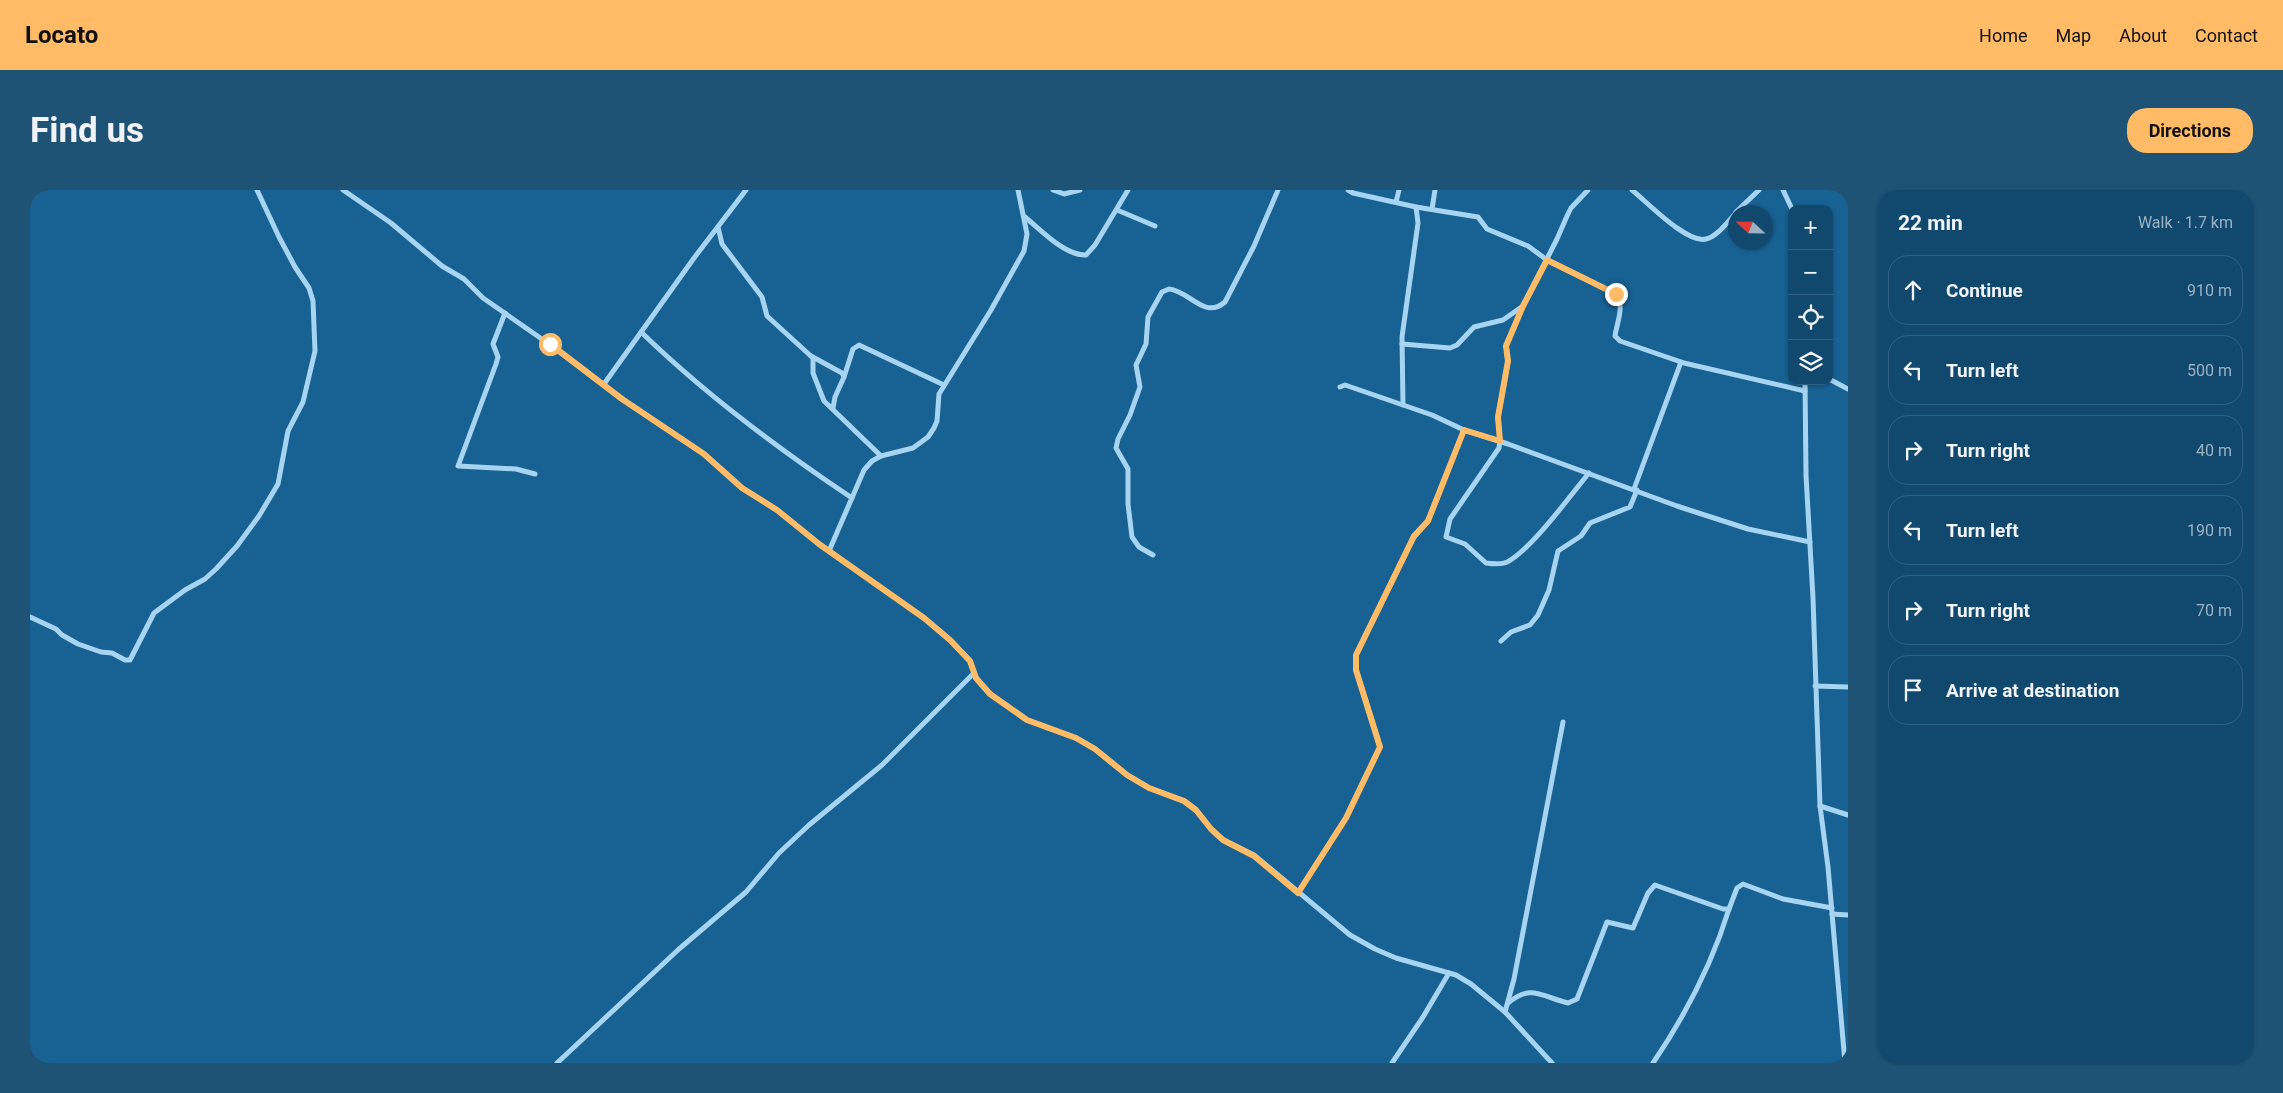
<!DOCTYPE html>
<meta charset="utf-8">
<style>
body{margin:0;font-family:Roboto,sans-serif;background:#1e5376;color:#f1f3f6}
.controls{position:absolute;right:15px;top:15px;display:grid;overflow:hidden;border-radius:10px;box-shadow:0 1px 4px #0004}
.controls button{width:45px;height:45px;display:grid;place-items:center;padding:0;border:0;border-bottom:1px solid #306181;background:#11496e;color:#f1f3f6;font:25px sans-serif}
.compass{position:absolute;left:1698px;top:15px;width:45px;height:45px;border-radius:50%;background:#11496e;box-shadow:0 1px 4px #0004;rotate:292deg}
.stop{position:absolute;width:15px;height:15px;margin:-11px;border:4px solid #fb6;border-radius:50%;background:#fff}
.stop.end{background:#fb6;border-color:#fff;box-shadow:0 1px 5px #0008}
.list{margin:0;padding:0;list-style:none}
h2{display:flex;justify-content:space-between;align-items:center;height:65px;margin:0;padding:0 20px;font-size:21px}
h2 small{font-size:16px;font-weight:400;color:#9cb2c2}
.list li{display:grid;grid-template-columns:32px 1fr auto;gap:15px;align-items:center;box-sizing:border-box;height:70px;margin:0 10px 10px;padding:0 10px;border:1px solid #306181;border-radius:20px}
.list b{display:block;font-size:19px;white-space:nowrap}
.list em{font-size:16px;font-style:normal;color:#9cb2c2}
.icon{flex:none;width:28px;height:28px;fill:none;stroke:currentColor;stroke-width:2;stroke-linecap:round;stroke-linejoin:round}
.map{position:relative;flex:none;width:1818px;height:873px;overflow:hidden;border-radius:20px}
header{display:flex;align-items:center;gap:30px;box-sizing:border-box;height:70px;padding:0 25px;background:#fb6;color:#111}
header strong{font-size:24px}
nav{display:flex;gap:28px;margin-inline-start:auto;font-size:18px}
.intro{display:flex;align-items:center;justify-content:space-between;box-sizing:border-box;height:120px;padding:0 30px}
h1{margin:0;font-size:35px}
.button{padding:12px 22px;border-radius:20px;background:#fb6;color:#111;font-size:18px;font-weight:700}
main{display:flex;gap:30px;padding:0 30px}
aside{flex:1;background:#11496e;border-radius:20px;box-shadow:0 1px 4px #0004}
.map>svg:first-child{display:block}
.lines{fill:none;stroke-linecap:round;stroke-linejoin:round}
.street{stroke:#a7d4f0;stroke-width:5}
.route{stroke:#fb6;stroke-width:6}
</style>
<header>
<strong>Locato</strong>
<nav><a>Home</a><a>Map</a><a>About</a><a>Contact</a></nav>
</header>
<div class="intro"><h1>Find us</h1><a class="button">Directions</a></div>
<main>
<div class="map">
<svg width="1818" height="873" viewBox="0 0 1818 873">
<rect width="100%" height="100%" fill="#176193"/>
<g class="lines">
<!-- street -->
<g class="street">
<polyline points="313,0 361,33 412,76 434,89 453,108 519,154 592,209 674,264 712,298 747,320 789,354 894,428 920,450 940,471 946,488 960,504 997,530 1046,548 1065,559 1097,585 1119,598 1154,611 1166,620 1181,639 1193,650 1224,665 1320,745 1345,759 1366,768 1426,785 1441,794 1475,822 1522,873"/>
<polyline points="1023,0 1034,4 1050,0"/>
<path d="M1318,0L1323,3L1386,17L1448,27L1457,39L1498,56L1517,70L1586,104C1595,116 1587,132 1585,146L1590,151L1654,173L1775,201"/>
<path d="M1558,0L1541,18L1537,26L1527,49L1493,116L1476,156L1478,171L1468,227L1470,251L1469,258L1420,329L1416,347L1435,354L1456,373C1463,374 1473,375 1479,371C1504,356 1539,307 1559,283"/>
<path d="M1602,0C1617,12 1657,54 1676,49C1687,47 1698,31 1706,23"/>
<polyline points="1753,0 1762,19"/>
<polyline points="1366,12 1369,0"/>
<polyline points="1402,19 1405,0"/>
<polyline points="1087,20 1125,36"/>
<polyline points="1706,22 1729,0"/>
<path d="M995,27C1011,40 1035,66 1056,65L1065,55L1098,0"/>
<polyline points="688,37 692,54 732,107 737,126 783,168 783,183 794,211 851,266"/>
<polyline points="475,123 463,154 468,167 466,174 428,276 486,279 505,284"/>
<path d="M611,142C676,205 747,258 822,308"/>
<polyline points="1372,154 1420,158 1427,155 1444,137 1473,130 1493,116"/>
<polyline points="781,166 812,183 814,187 805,207 803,218"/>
<polyline points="814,187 823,159 829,155 914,195"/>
<polyline points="1799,189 1818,199"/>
<polyline points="1775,191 1776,285 1783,408 1790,616 1798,677 1815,873"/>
<polyline points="574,194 664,68 716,0"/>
<polyline points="1310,197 1315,195 1402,225 1434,240 1478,254 1647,316 1718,339 1780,352"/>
<polyline points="1373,215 1372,147 1388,33 1386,17"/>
<polyline points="1604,299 1651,172"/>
<polyline points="799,361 834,280 842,271 851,266 883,258 898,247 904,238 907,231 909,204 961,120 994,61 997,44 988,0"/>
<path d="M1123,365L1109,357L1102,347L1098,314V279L1086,258L1088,249L1100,225L1110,197L1106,175L1116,154L1118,127L1132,102L1139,99C1160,101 1174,130 1195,112L1224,56L1248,0"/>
<polyline points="0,427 26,439 32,445 48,454 71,462 82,463 95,470 100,470 124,423 155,400 175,389 186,379 207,356 229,326 248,294 258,241 273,212 285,161 283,111 279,98 265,77 249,47 227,0"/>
<polyline points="1471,451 1481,442 1500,435 1508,425 1519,400 1528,361 1551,346 1560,333 1600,317 1607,300"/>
<polyline points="1785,496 1818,497"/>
<polyline points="1790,616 1818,625"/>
<polyline points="1268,703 1316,628 1350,557 1326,480 1326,465 1384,347 1398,331 1434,240"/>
<polyline points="1802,724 1818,725"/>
<path d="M1478,813C1502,793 1512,807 1538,813L1547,809L1577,732L1603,738L1618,703L1625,695L1693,719H1699L1707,698L1713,694L1753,709L1802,718"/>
<polyline points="1475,822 1484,789 1533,532"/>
<polyline points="527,873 649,759 716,702 749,663 779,635 852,575 944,483"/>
<polyline points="1362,873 1393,827 1419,783"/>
<path d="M1623,873C1655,826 1682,774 1699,719"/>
</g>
</g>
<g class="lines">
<!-- route -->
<polyline class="route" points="520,154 592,209 674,264 712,298 747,320 789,354 894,428 920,450 940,471 946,488 960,504 997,530 1046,548 1065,559 1097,585 1119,598 1154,611 1166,620 1181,639 1193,650 1224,666 1268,703 1316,628 1350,557 1326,480 1326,465 1384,346 1398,331 1434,240 1470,251 1468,227 1478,171 1476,156 1493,116 1517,70 1586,104"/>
</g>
</svg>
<div class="controls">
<button>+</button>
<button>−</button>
<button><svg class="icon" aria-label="locate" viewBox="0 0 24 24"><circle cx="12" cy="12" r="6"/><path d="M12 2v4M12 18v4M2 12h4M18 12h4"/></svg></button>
<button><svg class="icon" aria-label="layers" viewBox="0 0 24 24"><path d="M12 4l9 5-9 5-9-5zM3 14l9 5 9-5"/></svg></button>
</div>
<svg class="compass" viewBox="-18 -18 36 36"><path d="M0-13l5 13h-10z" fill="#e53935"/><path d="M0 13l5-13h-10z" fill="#9cb2c2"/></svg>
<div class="stop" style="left:520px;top:154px"></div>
<div class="stop end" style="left:1586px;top:104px"></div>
</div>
<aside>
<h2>22 min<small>Walk · 1.7 km</small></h2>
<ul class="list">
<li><svg class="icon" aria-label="ahead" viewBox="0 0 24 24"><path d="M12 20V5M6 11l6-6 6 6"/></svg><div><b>Continue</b></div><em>910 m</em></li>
<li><svg class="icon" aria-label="left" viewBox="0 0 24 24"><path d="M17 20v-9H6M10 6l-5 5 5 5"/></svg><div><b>Turn left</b></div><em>500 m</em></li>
<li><svg class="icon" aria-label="right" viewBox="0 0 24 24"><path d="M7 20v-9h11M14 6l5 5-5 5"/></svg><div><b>Turn right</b></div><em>40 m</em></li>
<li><svg class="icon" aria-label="left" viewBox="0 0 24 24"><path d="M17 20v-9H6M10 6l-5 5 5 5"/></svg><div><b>Turn left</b></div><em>190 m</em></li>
<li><svg class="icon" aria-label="right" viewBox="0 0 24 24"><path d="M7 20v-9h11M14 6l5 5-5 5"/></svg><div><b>Turn right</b></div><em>70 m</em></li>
<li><svg class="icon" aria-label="arrive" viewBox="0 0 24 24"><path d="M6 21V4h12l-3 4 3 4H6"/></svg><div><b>Arrive at destination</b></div></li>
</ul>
</aside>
</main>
